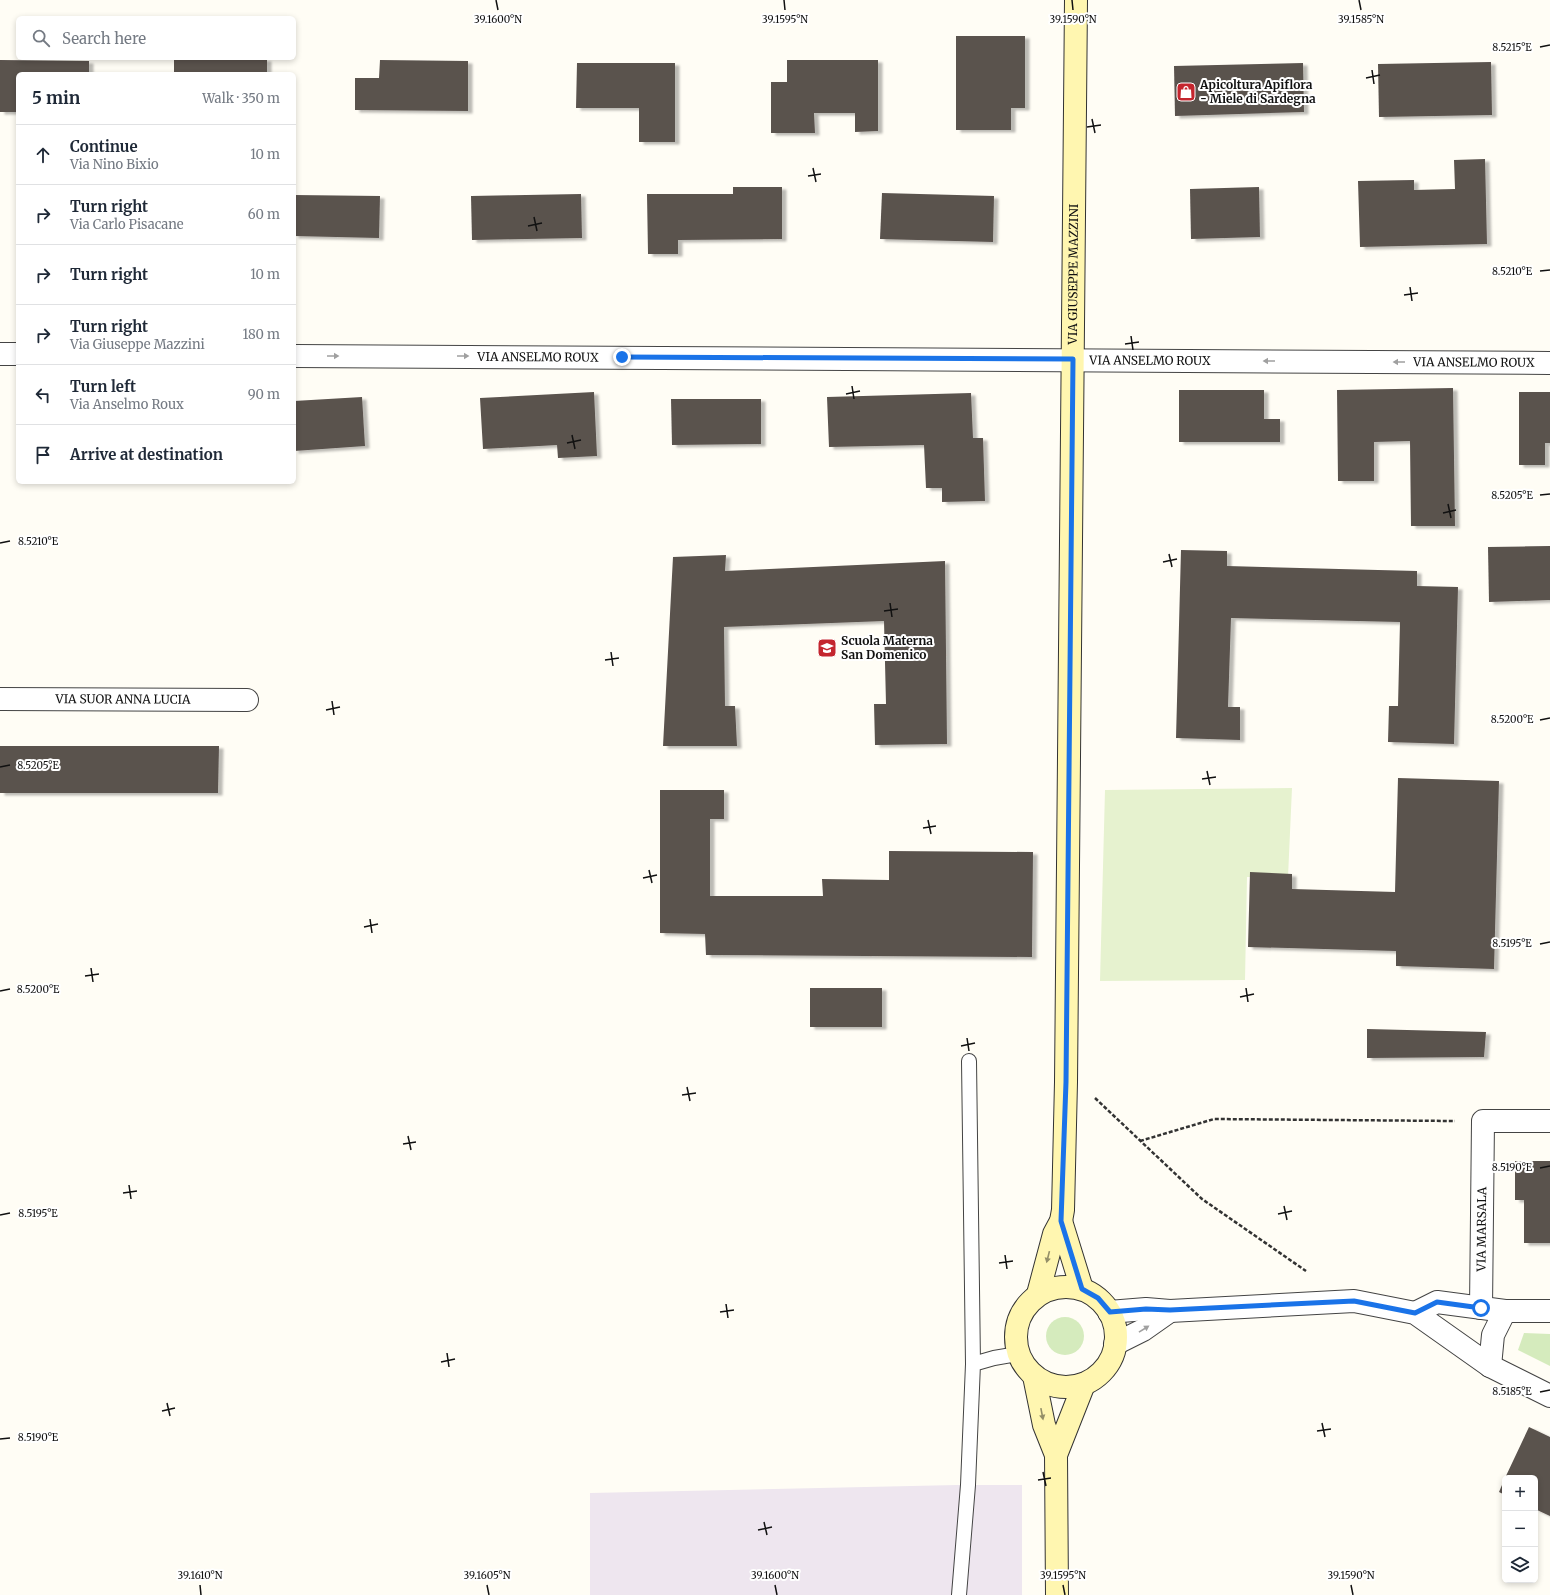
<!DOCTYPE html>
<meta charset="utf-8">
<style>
body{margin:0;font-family:Merriweather,serif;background:#f6f6f7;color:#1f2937}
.controls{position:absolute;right:12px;bottom:12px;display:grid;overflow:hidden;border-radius:6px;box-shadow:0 2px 6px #0003}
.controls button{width:36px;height:36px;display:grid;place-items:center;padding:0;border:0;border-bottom:1px solid #e0e1e3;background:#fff;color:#1f2937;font:20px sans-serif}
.stop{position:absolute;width:12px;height:12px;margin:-9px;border:3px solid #1a73e8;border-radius:50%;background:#fff}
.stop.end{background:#1a73e8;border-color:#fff;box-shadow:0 1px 4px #0008}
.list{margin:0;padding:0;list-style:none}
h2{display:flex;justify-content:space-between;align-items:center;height:52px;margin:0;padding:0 16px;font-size:17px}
h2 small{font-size:13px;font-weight:400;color:#747a83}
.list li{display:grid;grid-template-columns:26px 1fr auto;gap:12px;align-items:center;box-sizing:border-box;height:60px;padding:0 16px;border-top:1px solid #e0e1e3}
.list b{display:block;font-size:15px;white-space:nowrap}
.list p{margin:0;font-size:13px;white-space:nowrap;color:#747a83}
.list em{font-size:13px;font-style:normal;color:#747a83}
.icon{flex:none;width:22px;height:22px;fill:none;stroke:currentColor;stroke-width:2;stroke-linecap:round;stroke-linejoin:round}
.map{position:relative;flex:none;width:1550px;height:1595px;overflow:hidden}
.search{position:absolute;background:#fff;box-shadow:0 2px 6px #0003;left:16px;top:16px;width:280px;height:44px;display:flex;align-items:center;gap:10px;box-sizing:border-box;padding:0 14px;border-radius:6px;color:#747a83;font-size:15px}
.panel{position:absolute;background:#fff;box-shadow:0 2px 6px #0003;left:16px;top:72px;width:280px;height:412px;border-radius:6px}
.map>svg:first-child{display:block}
.industrial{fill:#eee6ef}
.green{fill:#d5ebbd}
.pitch{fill:#e6f2cf}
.building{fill:#5a524d;filter:url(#shadow)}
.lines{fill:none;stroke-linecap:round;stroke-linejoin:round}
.lane-casing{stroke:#444;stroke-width:16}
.street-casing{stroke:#444;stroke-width:24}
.secondary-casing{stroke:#333;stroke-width:24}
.path{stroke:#333;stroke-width:2.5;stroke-dasharray:4 2;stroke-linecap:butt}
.lane{stroke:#fff;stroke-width:14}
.street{stroke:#fff;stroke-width:22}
.secondary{stroke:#fff6b0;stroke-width:22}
.oneway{fill:#a0a0a0}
.oneway2{fill:#948f68}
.route{stroke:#1a73e8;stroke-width:5}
.ticks{fill:none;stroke:#111;stroke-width:1.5}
.labels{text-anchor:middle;stroke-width:4;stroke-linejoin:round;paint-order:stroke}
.poi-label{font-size:12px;font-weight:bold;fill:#111;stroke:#fff;text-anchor:start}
.street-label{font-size:12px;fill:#111;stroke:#fff}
.ticks-label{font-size:10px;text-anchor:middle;fill:#111;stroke:#fff;stroke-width:4;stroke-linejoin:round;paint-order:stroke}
</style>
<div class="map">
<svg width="1550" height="1595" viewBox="0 0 1550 1595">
<defs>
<filter id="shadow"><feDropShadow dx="4.5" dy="2.5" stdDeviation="1" flood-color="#0004"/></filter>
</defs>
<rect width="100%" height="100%" fill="#fffdf5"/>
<!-- industrial -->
<polygon class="industrial" points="957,1485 1022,1485 1022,1595 590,1595 590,1493"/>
<!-- green -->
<g class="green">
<circle cx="1065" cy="1336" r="19"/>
<polygon points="1524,1333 1550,1334 1550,1366 1518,1350"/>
</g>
<!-- pitch -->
<polygon class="pitch" points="1292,788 1288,877 1247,877 1245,980 1100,981 1105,790"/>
<!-- building -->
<g class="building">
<polygon points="956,36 1025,36 1025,108 1011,108 1011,130 956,130"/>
<polygon points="174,58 267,59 267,74 174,74"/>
<polygon points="0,60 89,61 89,74 18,74 18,112 0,112"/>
<polygon points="380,60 468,61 468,111 355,110 355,78 379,78"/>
<polygon points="787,60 878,60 878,131 855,132 855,113 814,113 815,133 771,133 771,82 787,82"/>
<polygon points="1491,62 1492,115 1379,117 1378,64"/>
<polygon points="577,63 675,63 675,142 639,142 639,108 576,108"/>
<polygon points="1303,63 1304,112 1175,116 1174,66"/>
<polygon points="1485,159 1487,244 1360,247 1358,181 1414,180 1414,190 1455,189 1454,160"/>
<polygon points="733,187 782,187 782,239 678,240 678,254 648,254 647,194 733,194"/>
<polygon points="1259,187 1260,237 1191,239 1190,189"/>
<polygon points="882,193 994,196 993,242 880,239"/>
<polygon points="581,194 582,238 472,240 471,196"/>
<polygon points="294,195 380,196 379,238 294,236"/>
<polygon points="1453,388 1455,526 1411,526 1410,441 1374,442 1374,481 1338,481 1337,390"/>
<polygon points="1179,390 1264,390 1264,419 1280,419 1280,442 1179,442"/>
<polygon points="594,392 597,456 558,458 557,445 483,449 480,398"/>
<polygon points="1519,392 1550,392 1550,443 1545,443 1545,465 1519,465"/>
<polygon points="971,393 973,438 983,438 985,501 942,502 942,488 926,488 924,445 829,447 827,397"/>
<polygon points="362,397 365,446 294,451 294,401"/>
<polygon points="671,399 761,399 761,444 672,445"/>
<polygon points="1550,546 1550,600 1489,602 1488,547"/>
<polygon points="1181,550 1227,551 1227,566 1417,571 1417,586 1458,587 1454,744 1388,742 1389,706 1398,706 1400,622 1231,618 1228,707 1240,707 1240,740 1176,738"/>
<polygon points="726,555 725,571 945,561 947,744 875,745 874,704 886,704 884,621 724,627 725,706 735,706 737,746 663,746 673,557"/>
<polygon points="0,746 219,746 218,793 0,793"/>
<polygon points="1398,778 1499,781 1494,969 1396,966 1396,951 1248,947 1250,872 1292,874 1292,889 1395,892"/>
<polygon points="660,790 724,790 724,819 710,819 710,896 823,896 822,879 889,880 889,851 1033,852 1032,957 706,955 705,934 660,933"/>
<rect x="810" y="988" width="72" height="39"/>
<polygon points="1367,1029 1486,1032 1484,1057 1367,1058"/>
<polygon points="1515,1161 1550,1161 1550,1243 1524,1243 1524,1200 1515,1200"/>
<polygon points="1529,1427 1550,1437 1550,1516 1535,1509 1535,1478 1505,1478"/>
<polygon points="1505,1478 1505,1495 1499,1492"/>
</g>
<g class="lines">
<!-- lane casing -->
<g class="lane-casing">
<g id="lane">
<polyline points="969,1061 973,1364"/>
<polyline points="959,1595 968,1485 973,1364 994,1358 1018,1354"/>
</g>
</g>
<!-- street casing -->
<g class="street-casing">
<g id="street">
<polyline points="0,354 18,354"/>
<path id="s1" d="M294,356L1550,363"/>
<path id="s2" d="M0,699L247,700"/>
<path id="s3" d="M1481,1308L1483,1121H1550"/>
<polyline points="1109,1312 1146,1309 1170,1311 1354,1301 1415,1313 1490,1366 1550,1396"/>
<polyline points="1415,1313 1437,1302 1505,1311 1550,1311"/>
<polyline points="1115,1344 1143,1330 1170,1311"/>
<polyline points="1490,1366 1493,1335 1505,1311"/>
</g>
</g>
<!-- secondary casing -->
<g class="secondary-casing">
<g id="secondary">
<polyline points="1061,1221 1082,1289"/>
<circle cx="1066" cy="1337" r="50"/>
<path id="s4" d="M1038,1294L1054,1234L1061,1221L1063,1210L1066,1082L1076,0"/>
<polyline points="1034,1376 1044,1425 1056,1455"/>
<polyline points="1057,1595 1056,1455 1084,1384"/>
</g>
</g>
<!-- path -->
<g class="path">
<polyline points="1095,1098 1202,1199 1306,1271"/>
<polyline points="1140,1141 1214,1119 1455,1121"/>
</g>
<!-- lane -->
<use href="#lane" class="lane"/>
<!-- street -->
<use href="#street" class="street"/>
<!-- secondary -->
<use href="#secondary" class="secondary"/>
</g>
<!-- one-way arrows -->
<defs><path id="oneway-solid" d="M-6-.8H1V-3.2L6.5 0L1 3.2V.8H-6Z"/></defs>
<g class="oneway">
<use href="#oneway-solid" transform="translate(333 356)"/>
<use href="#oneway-solid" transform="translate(463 356)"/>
<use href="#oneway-solid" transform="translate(1269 361) rotate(-180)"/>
<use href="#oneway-solid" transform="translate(1399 362) rotate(-180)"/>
<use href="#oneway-solid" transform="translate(1144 1329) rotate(-32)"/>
</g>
<g class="oneway2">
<use href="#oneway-solid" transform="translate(1048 1257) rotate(104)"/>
<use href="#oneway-solid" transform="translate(1042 1414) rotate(79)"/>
</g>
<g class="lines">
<!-- route -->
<polyline class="route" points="622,357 1073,359 1066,1082 1061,1221 1082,1289 1098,1298 1110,1312 1146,1309 1170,1310 1354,1301 1415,1313 1437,1302 1481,1308"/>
</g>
<!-- ticks -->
<path class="ticks" d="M496,0L498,10M784,0L785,10M1072,0L1073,10M1359,0L1361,10M1540,47L1550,45M1372,70L1374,84M1366,78L1380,75M1092,119L1095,133M1087,127L1101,125M813,168L816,182M808,176L821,174M534,217L537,231M528,226L542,223M1540,271L1550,270M1410,287L1412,301M1404,295L1418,293M1131,336L1133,350M1125,344L1139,342M852,386L854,399M846,394L860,391M572,435L575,449M567,443L581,440M1540,495L1550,494M1448,504L1451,518M1443,513L1456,510M0,543L10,541M1169,554L1172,567M1163,562L1177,559M890,603L892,617M884,611L898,609M611,652L613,666M605,660L619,658M332,701L334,715M326,710L340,707M1540,720L1550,718M0,767L10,765M1207,771L1210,785M1202,779L1216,777M928,820L931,834M923,828L936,826M649,870L652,883M643,878L657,875M370,919L372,933M364,927L378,924M1540,944L1550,942M91,968L93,982M85,976L99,974M1246,988L1248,1002M0,991L10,989M1240,997L1254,994M967,1038L969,1051M961,1046L975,1043M687,1087L690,1101M682,1095L696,1093M408,1136L411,1150M403,1144L416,1142M1540,1168L1550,1166M129,1185L131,1199M123,1193L137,1191M1284,1206L1287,1220M1278,1214L1292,1211M0,1215L10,1213M1005,1255L1007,1269M999,1263L1013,1261M726,1304L728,1318M720,1312L734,1310M447,1353L449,1367M441,1362L455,1359M1540,1392L1550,1390M167,1403L170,1416M162,1411L175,1408M1322,1423L1325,1437M1317,1431L1331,1429M0,1439L10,1438M1043,1472L1046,1486M1038,1480L1051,1478M764,1522L767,1535M758,1530L772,1527M200,1585L201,1595M487,1585L489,1595M775,1585L777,1595M1063,1585L1065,1595M1351,1585L1353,1595"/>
<!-- icons -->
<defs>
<g id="shop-square" transform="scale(1)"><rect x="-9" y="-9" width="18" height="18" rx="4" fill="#c4262e" stroke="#fff"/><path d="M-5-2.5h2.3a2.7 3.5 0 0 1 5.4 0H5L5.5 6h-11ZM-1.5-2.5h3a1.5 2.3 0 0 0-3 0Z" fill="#fff"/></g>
<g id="school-square" transform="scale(1)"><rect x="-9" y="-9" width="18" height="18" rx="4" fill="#c4262e" stroke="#fff"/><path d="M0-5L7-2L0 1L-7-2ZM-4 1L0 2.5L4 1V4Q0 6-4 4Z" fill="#fff"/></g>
</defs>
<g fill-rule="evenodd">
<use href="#shop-square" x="1186" y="92"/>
<use href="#school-square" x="827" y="648"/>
</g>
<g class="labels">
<!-- poi labels -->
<g class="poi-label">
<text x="1200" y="89">Apicoltura Apiflora<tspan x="1200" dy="14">- Miele di Sardegna</tspan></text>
<text x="841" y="645">Scuola Materna<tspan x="841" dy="14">San Domenico</tspan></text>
</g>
<!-- street labels -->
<g class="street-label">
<text dy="4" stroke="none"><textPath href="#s4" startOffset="1024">VIA GIUSEPPE MAZZINI</textPath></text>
<text dy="4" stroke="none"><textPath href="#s1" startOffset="244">VIA ANSELMO ROUX</textPath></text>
<text dy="4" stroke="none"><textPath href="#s1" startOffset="856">VIA ANSELMO ROUX</textPath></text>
<text dy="4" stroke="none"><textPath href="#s1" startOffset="1180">VIA ANSELMO ROUX</textPath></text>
<text dy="4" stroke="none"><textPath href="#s2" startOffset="123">VIA SUOR ANNA LUCIA</textPath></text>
<text dy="4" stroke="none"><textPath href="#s3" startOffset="79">VIA MARSALA</textPath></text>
</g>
</g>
<g class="ticks-label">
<text x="498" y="23">39.1600°N</text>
<text x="785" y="23">39.1595°N</text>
<text x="1073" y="23">39.1590°N</text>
<text x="1361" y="23">39.1585°N</text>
<text x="1512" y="51">8.5215°E</text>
<text x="1512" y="275">8.5210°E</text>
<text x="1512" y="499">8.5205°E</text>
<text x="38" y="545">8.5210°E</text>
<text x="1512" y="723">8.5200°E</text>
<text x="38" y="769">8.5205°E</text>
<text x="1512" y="947">8.5195°E</text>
<text x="38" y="993">8.5200°E</text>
<text x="1512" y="1171">8.5190°E</text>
<text x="38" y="1217">8.5195°E</text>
<text x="1512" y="1395">8.5185°E</text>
<text x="38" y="1441">8.5190°E</text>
<text x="200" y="1579">39.1610°N</text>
<text x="487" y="1579">39.1605°N</text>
<text x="775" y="1579">39.1600°N</text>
<text x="1063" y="1579">39.1595°N</text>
<text x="1351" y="1579">39.1590°N</text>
</g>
</svg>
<div class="controls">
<button>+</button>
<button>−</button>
<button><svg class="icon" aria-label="layers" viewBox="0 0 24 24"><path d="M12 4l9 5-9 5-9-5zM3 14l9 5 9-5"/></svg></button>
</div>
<div class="stop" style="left:1481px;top:1308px"></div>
<div class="stop end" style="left:622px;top:357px"></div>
<div class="search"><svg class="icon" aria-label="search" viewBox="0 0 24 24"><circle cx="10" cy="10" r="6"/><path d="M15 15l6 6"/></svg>Search here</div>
<section class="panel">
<h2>5 min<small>Walk · 350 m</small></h2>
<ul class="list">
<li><svg class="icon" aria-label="ahead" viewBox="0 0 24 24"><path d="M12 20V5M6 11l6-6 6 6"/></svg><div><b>Continue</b><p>Via Nino Bixio</p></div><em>10 m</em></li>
<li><svg class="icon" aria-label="right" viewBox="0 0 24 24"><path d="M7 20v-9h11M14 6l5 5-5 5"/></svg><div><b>Turn right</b><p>Via Carlo Pisacane</p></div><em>60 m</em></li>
<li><svg class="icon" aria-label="right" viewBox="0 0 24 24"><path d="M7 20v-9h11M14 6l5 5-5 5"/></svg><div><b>Turn right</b></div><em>10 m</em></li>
<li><svg class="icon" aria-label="right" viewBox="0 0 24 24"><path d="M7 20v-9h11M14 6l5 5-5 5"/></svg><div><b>Turn right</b><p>Via Giuseppe Mazzini</p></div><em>180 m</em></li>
<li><svg class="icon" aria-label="left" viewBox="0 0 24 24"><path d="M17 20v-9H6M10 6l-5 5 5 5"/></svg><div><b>Turn left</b><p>Via Anselmo Roux</p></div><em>90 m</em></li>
<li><svg class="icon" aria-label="arrive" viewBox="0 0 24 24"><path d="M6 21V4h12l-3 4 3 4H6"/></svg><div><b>Arrive at destination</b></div></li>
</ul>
</section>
</div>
